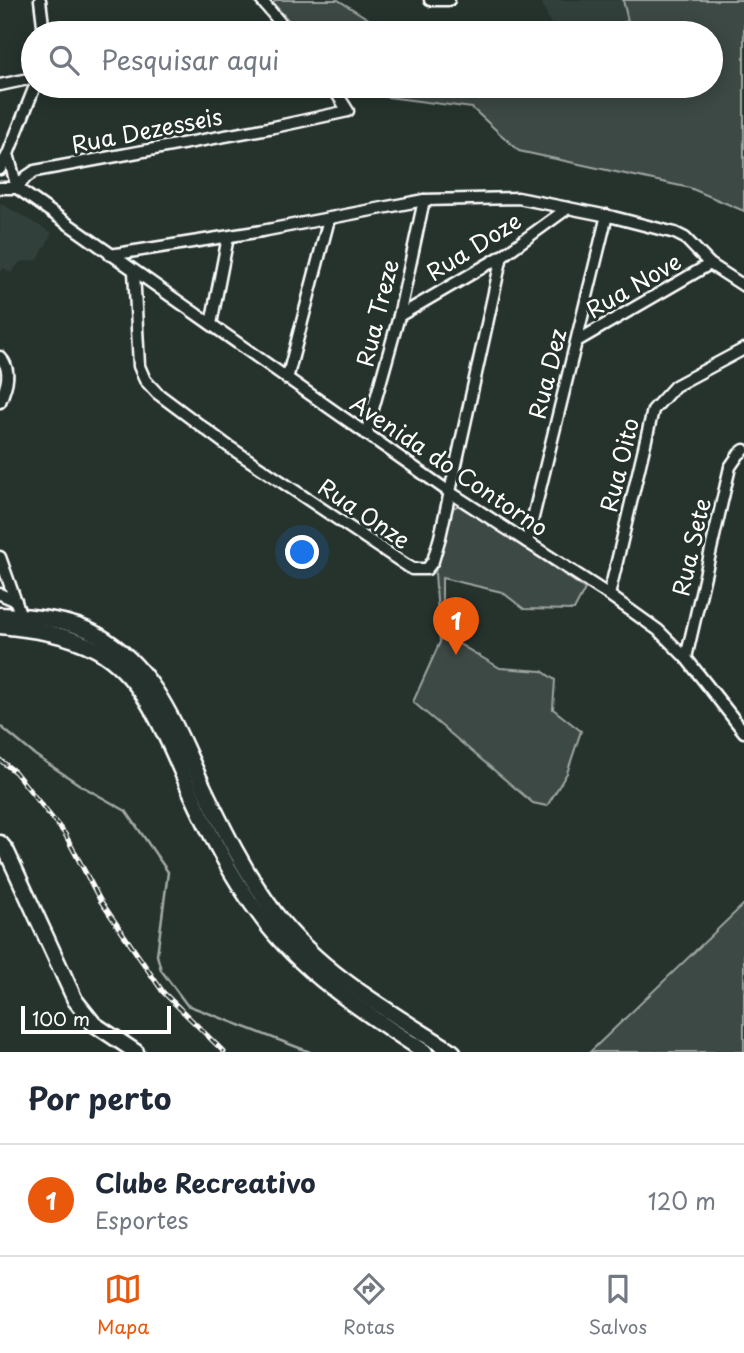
<!DOCTYPE html>
<html lang="pt">
<style>
body{margin:0;font-family:"Playpen Sans",sans-serif;background:#f2f2f3;color:#1f2937}
.scale{position:absolute;left:21px;bottom:18px;width:150px;box-sizing:border-box;padding-left:7px;border:4px solid #fff;border-top:0;font-size:19px;line-height:24px;white-space:nowrap;color:#fff;-webkit-text-stroke:5px #26332d;paint-order:stroke}
.you{position:absolute;left:303px;top:553px;width:24px;height:24px;margin:-18px;border:5px solid #fff;border-radius:50%;background:#1a73e8;box-shadow:0 0 0 10px #1a73e833}
.badge{display:grid;place-items:center;width:46px;height:46px;border-radius:50%;background:#ea580c;color:#fff;font-size:23px;font-weight:700}
.pin{position:absolute;translate:-50% -58px;filter:drop-shadow(0 2px 4px #0008)}
.pin::after{content:'';position:absolute;top:37px;width:24px;height:21px;background:inherit;clip-path:polygon(0 0,100% 0,50% 100%)}
.list{margin:0;padding:0;list-style:none}
h2{display:flex;justify-content:space-between;align-items:center;height:91px;margin:0;padding:0 28px;font-size:30px}
h2 small{font-size:23px;font-weight:400;color:#747a83}
.list li{display:grid;grid-template-columns:46px 1fr auto;gap:21px;align-items:center;box-sizing:border-box;height:112px;padding:0 28px;border-top:2px solid #e0e1e3}
.list b{display:block;font-size:26px;white-space:nowrap}
.list p{margin:0;font-size:23px;white-space:nowrap;color:#747a83}
.list em{font-size:23px;font-style:normal;color:#747a83}
.icon{flex:none;width:38px;height:38px;fill:none;stroke:currentColor;stroke-width:2;stroke-linecap:round;stroke-linejoin:round}
.map{position:relative;flex:none;width:744px;height:1052px;overflow:hidden}
.search{position:absolute;background:#fff;box-shadow:0 4px 18px #0003;left:21px;right:21px;top:21px;height:77px;display:flex;align-items:center;gap:18px;box-sizing:border-box;padding:0 24px;border-radius:38px;color:#747a83;font-size:26px}
.sheet{height:203px;background:#fff}
nav{display:flex;justify-content:space-around;align-items:center;box-sizing:border-box;height:98px;border-top:2px solid #e0e1e3;background:#fff;font-size:19px;color:#747a83}
nav a{display:grid;justify-items:center;gap:4px}
nav .on{color:#ea580c}
.map>svg:first-child{display:block}
.built{fill:#333f3a}
.green{fill:#3e4944;stroke:#9ea4a2;stroke-width:2}
.lines{fill:none;stroke-linecap:round;stroke-linejoin:round}
.stream{stroke:#a4a9a7;stroke-width:2.5}
.street-casing{stroke:#fff;stroke-width:15}
.secondary-casing{stroke:#fff;stroke-width:19}
.street{stroke:#26332d;stroke-width:10}
.secondary{stroke:#26332d;stroke-width:14}
.rail-casing{stroke:#fff;stroke-width:5}
.rail{stroke:#26332d;stroke-width:2.5;stroke-dasharray:8;stroke-linecap:butt}
.labels{text-anchor:middle;stroke-width:6;stroke-linejoin:round;paint-order:stroke}
.street-label{font-size:23px;fill:#fff;stroke:#26332d}
</style>
<div class="map">
<svg width="744" height="1052" viewBox="0 0 744 1052">
<rect width="100%" height="100%" fill="#26332d"/>
<filter id="ink" filterUnits="userSpaceOnUse"><feTurbulence type="fractalNoise" baseFrequency=".0143" numOctaves="2"/><feDisplacementMap in="SourceGraphic" scale="14" xChannelSelector="R" yChannelSelector="G"/><feConvolveMatrix kernelMatrix="1 2 1 2 8 2 1 2 1" color-interpolation-filters="sRGB"/></filter>
<g filter="url(#ink)">
<!-- built -->
<g class="built">
<polygon points="541,0 623,0 628,21 590,33 554,33"/>
<polygon points="0,203 52,233 38,260 20,262 11,273 4,268 0,272"/>
</g>
<!-- green -->
<g class="green">
<polygon points="276,0 338,0 391,33 300,33 273,3"/>
<polygon points="623,0 744,0 744,211 690,188 519,151 472,108 365,94 355,86 711,86 711,33 590,33 628,21"/>
<polygon points="459,505 463,505 585,589 574,610 524,609 502,592 442,578 442,634 500,668 542,671 555,680 553,709 581,731 567,773 547,806 533,803 413,702 440,642 435,573 449,515 453,508"/>
<polygon points="744,904 744,1052 590,1052"/>
</g>
<g class="lines">
<!-- stream -->
<polyline class="stream" points="0,726 35,755 80,785 126,811 168,872 157,955 161,970 187,1005 310,1052"/>
<!-- street casing -->
<g class="street-casing">
<g id="street">
<polyline points="40,0 44,33"/>
<polyline points="261,0 289,33"/>
<polyline points="430,0 449,0"/>
<polyline points="0,85 33,78"/>
<polyline points="8,154 17,188"/>
<polyline points="0,169 8,154 35,86"/>
<polyline points="0,188 17,188"/>
<polyline points="17,188 445,489 609,595 658,630 686,658 744,732"/>
<polyline points="17,188 26,177 35,171 274,127 348,111 332,86"/>
<polyline points="110,255 262,231 424,200 518,198 613,217 675,233 685,238 710,264 744,286"/>
<polyline points="134,271 139,366 145,380 157,393 228,446 412,569 427,569 433,561 440,537 502,256"/>
<polyline points="399,316 502,256 568,208"/>
<polyline points="211,324 228,237"/>
<polyline points="577,341 710,264"/>
<path d="M0,357C13,370 6,387 0,402"/>
<polyline points="287,379 329,219"/>
<polyline points="366,434 399,316 424,200"/>
<polyline points="527,542 607,215"/>
<polyline points="0,557 22,619"/>
<polyline points="0,594 16,601"/>
<polyline points="609,595 653,410 675,386 744,349"/>
<polyline points="686,658 730,467 739,454 744,450"/>
</g>
</g>
<!-- secondary casing -->
<g class="secondary-casing">
<g id="secondary">
<path d="M0,615C31,616 71,619 98,635C156,669 175,726 202,784C223,828 245,873 275,913C321,974 389,1011 453,1052"/>
<path d="M0,626C31,629 69,634 97,650C145,677 166,737 187,784C208,830 231,878 262,918C304,975 367,1014 425,1052"/>
<polyline points="0,843 6,850 75,1000 94,1024 136,1052"/>
</g>
</g>
<!-- street -->
<use href="#street" class="street"/>
<!-- secondary -->
<use href="#secondary" class="secondary"/>
<!-- rail casing -->
<g class="rail-casing">
<polyline id="rail" points="0,760 15,772 65,834 100,900 163,992 224,1052"/>
</g>
<!-- rail -->
<use href="#rail" class="rail"/>
</g>
</g>
<g class="labels">
<!-- street labels -->
<g class="street-label">
<text transform="translate(147 131) rotate(-11)" y="8">Rua Dezesseis</text>
<text transform="translate(474 247) rotate(-32)" y="8">Rua Doze</text>
<text transform="translate(634 286) rotate(-30)" y="8">Rua Nove</text>
<text transform="translate(378 313) rotate(-76)" y="8">Rua Treze</text>
<text transform="translate(548 374) rotate(-76)" y="8">Rua Dez</text>
<text transform="translate(620 465) rotate(-76)" y="8">Rua Oito</text>
<text transform="translate(449 466) rotate(34)" y="8">Avenida do Contorno</text>
<text transform="translate(364 514) rotate(34)" y="8">Rua Onze</text>
<text transform="translate(692 547) rotate(-77)" y="8">Rua Sete</text>
</g>
</g>
</svg>
<div class="scale">100 m</div>
<div class="you"></div>
<div class="pin badge" style="left:456px;top:655px">1</div>
<div class="search"><svg class="icon" aria-label="search" viewBox="0 0 24 24"><circle cx="10" cy="10" r="6"/><path d="M15 15l6 6"/></svg>Pesquisar aqui</div>
</div>
<section class="sheet">
<h2>Por perto<small></small></h2>
<ul class="list">
<li><span class="badge">1</span><div><b>Clube Recreativo</b><p>Esportes</p></div><em>120 m</em></li>
</ul>
</section>
<nav>
<a class="on"><svg class="icon" aria-label="map" viewBox="0 0 24 24"><path d="M3 6l6-2 6 2 6-2v14l-6 2-6-2-6 2zM9 4v14M15 6v14"/></svg>Mapa</a>
<a><svg class="icon" aria-label="directions" viewBox="0 0 24 24"><path d="M12 3l9 9-9 9-9-9zM9 14v-3h6M13 9l2 2-2 2"/></svg>Rotas</a>
<a><svg class="icon" aria-label="saved" viewBox="0 0 24 24"><path d="M7 4h10v16l-5-4-5 4z"/></svg>Salvos</a>
</nav>
